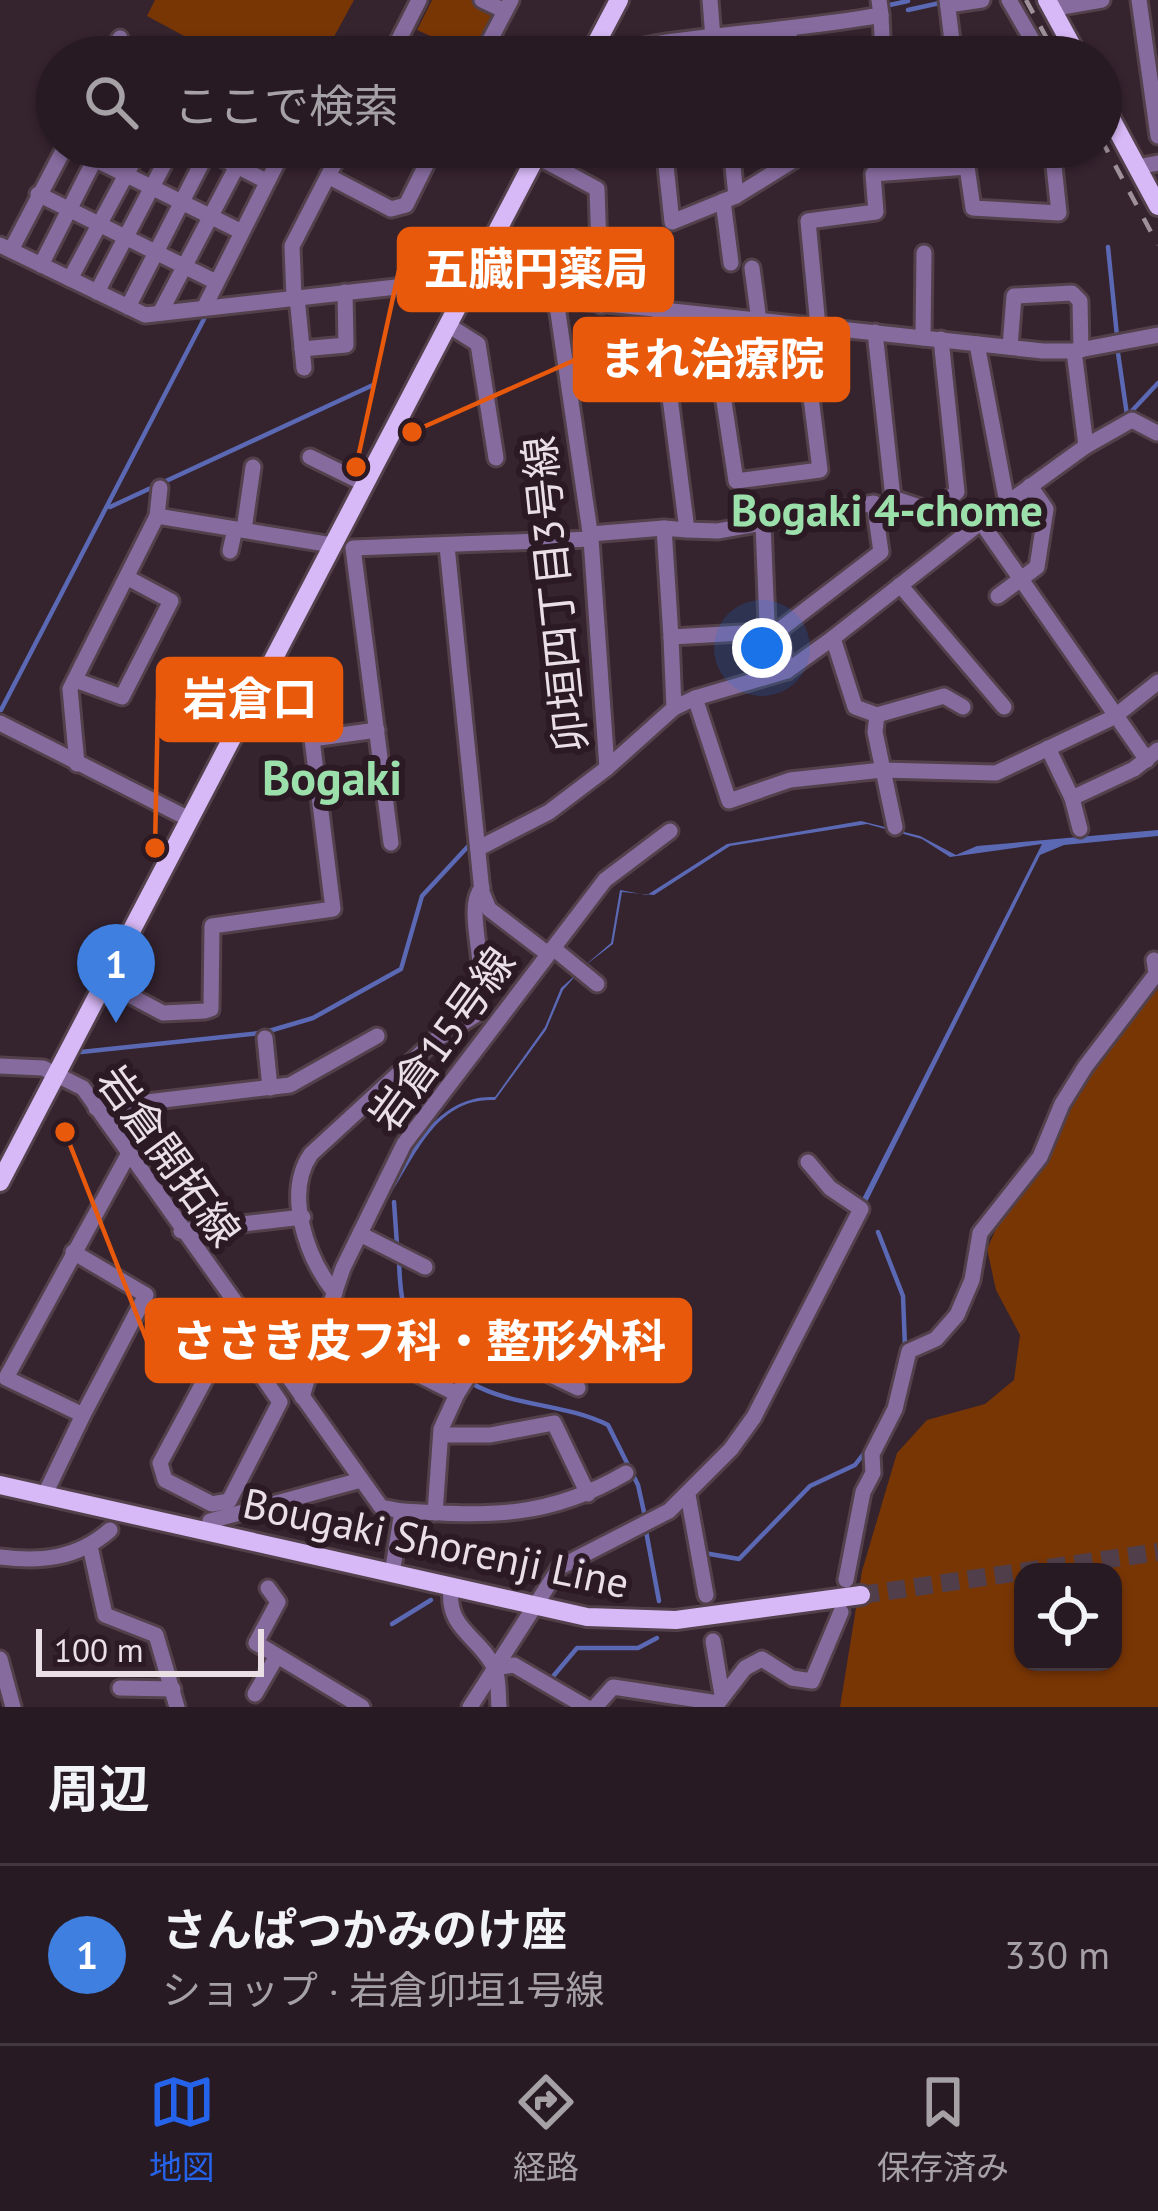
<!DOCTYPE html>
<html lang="ja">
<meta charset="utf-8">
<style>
body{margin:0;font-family:"PT Sans","Noto Sans JP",sans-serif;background:#30232a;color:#f1f3f6}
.controls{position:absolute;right:36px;bottom:36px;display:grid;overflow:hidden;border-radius:24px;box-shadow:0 3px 9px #0004}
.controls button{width:108px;height:108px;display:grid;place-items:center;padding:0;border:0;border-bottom:3px solid #443840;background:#281a22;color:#f1f3f6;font:60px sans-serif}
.scale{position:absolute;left:36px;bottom:30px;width:228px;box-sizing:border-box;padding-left:12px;border:6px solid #ebdfe6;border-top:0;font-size:33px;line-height:42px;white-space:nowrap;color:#ebdfe6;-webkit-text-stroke:9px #2b1a24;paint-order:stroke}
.you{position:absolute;left:762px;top:648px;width:42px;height:42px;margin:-30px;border:9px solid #fff;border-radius:50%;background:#1a73e8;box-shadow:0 0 0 18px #1a73e833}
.badge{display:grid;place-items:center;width:78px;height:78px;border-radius:50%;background:#2563eb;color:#fff;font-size:39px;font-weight:700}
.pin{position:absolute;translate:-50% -99px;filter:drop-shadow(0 3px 6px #0008)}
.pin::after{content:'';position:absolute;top:63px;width:42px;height:36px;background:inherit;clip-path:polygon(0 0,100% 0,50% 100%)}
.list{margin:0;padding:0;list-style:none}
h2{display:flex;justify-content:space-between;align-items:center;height:156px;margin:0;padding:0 48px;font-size:51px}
h2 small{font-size:39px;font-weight:400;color:#a5a1a5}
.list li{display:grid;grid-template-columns:78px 1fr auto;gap:36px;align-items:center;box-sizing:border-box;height:180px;padding:0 48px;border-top:3px solid #443840}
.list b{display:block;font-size:45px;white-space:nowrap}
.list p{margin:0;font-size:39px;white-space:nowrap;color:#a5a1a5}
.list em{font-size:39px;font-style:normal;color:#a5a1a5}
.icon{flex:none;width:66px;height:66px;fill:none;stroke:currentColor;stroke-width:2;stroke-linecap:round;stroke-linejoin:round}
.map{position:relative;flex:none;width:1158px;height:1707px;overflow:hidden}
.search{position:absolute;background:#281a22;box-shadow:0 3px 9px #0004;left:36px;right:36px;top:36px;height:132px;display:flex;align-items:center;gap:30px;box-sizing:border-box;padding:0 42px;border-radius:66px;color:#a5a1a5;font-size:45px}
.sheet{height:336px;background:#281a22}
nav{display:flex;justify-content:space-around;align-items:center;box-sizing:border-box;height:168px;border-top:3px solid #443840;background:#281a22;font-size:33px;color:#a5a1a5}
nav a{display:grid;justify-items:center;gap:6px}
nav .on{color:#2563eb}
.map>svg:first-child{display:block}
.green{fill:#793605;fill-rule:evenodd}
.water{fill:#5b69b5}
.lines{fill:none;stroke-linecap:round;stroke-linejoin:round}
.stream{stroke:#5b69b5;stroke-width:4.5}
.major-tunnel{stroke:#503f4a;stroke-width:18;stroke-dasharray:18 9;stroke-linecap:butt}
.minor-casing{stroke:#52414b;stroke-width:21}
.major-casing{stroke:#52414b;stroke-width:24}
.minor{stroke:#866b9e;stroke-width:15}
.major{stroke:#d8b9f7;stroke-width:18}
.rail{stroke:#9f9199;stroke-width:4.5;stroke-dasharray:15 15;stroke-linecap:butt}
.labels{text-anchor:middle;stroke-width:12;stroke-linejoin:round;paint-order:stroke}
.street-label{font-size:42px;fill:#ebdfe6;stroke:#2b1a24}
.neighbourhood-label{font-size:45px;font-weight:bold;fill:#9bdfab;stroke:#2b1a24}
.quarter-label{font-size:48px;font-weight:bold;fill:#9bdfab;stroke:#2b1a24}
.leader{fill:none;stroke:#e8590c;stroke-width:4.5}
.callout-dot{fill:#e8590c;stroke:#2b1a24;stroke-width:4.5}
.callout{fill:#e8590c;stroke:#e8590c;stroke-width:4.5}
.callout-label{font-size:45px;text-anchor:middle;font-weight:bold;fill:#fff}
</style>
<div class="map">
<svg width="1158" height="1707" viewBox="0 0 1158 1707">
<rect width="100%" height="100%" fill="#35232e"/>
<!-- green -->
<g class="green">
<polygon points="155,0 354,0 323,57 223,57 147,16"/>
<polygon points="432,0 473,0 499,13 477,57 417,30"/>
<path d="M1158,989V1707H840L862,1571L897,1453L927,1420L985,1404L1014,1380L1020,1335L996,1290L987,1249L1007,1204L1037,1170L1064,1112L1098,1060ZM1023,1572H1113V1662H1023Z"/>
</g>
<!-- water -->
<g class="water">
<polygon points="861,821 920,836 956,855 977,846 1158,830 1158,836 1064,845 1040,855 865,1206 860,1203 1042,844 950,857 922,839 867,824 730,846 654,895 622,892 613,944 583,967 611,943 620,890 647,895 727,844"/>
<path d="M579,972L563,990L546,1030L495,1100C437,1097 416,1155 390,1195C407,1149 441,1094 495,1097L545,1027L561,988Z"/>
</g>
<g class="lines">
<!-- stream -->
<g class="stream">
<polyline points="885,6 908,1"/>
<polyline points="908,10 944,2"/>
<polyline points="1108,247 1117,336"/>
<polyline points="1118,353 1127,415"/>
<polyline points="1129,414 1158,383"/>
<polyline points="110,507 373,385"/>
<polyline points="1,710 204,319"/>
<polyline points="269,1031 313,1018 401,969 422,896 473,841"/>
<polyline points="81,1052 260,1033"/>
<polyline points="394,1202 397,1245"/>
<polyline points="878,1232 903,1296 905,1347"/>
<path d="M399,1261C401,1319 408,1331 452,1367"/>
<path d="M471,1383C513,1407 564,1403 608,1425L638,1485L646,1521"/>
<polyline points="646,1531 659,1601"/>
<polyline points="704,1553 739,1559 810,1486 855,1465 865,1452"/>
<polyline points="392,1624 431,1600"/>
<polyline points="550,1680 577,1648 638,1648 657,1638"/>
</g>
<!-- major-tunnel -->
<polyline class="major-tunnel" points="861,1595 1158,1552"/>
<!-- minor casing -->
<g class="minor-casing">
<g id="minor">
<polyline points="482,0 505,11"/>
<polyline points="710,0 713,38"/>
<polyline points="947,0 954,57"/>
<polyline points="1009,0 1042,57"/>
<polyline points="1139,0 1158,136"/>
<polyline points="948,5 982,0"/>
<polyline points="1056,8 1102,0"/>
<polyline points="881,15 883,57"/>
<polyline points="789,31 790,57"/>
<polyline points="721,37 722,57"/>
<path d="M594,48C622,54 639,46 667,42C739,32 810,28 881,15L879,0"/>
<polyline points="110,57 120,38"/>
<polyline points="147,57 150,50"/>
<polyline points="390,57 419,0"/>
<polyline points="481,57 511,0"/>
<polyline points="70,147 240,231"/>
<polyline points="200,147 266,181"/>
<polyline points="664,147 672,222 736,196 815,147"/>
<polyline points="731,147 736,196"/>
<polyline points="536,156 597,189 601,305"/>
<polyline points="1142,166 1158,163"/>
<polyline points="967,167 973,208 1059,213 1052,147"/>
<polyline points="328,176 391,209 406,205 435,147"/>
<polyline points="38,194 214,281"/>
<polyline points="723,201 731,263"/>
<polyline points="0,245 145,315 423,284 1043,351 1074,351 1158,335"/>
<polyline points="11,250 65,147"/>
<polyline points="41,265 101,147"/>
<polyline points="752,268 759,321"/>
<polyline points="70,279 141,147"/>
<polyline points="97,292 173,147"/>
<polyline points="297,297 304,368"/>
<polyline points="294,298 292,246 343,147"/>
<polyline points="556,299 591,539 607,768 674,708 695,698 729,801 790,780 882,770 996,773 1114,717 1158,682"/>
<polyline points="128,307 210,147"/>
<polyline points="204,308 281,155"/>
<polyline points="659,312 687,530 664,528 671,637 778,631 881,552 874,503 718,531 687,530"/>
<polyline points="160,313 247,147"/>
<polyline points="711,316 736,481 820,470 802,325"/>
<polyline points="448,325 478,344 496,458"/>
<polyline points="818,326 808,221 876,212 873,174 967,167 965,147"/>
<polyline points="875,332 893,498 932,511 957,492 941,339"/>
<polyline points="923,338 924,253"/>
<polyline points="977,344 1007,503"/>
<polyline points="1010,347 1014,296 1072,293 1080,301 1081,350"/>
<polyline points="302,349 346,345 345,292"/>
<polyline points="1074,351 1086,446 981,522 1147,760"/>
<polyline points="1086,446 1132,420 1157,433"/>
<polyline points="310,457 365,484"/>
<polyline points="157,516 160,488"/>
<polyline points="763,524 767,623 780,635 787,671"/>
<polyline points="244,530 253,467"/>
<polyline points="590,534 664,528"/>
<polyline points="447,546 482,892 489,909 548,954"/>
<polyline points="230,551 235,529"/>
<polyline points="900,585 1004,707"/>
<polyline points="998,596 1037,567 1046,509 1030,486"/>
<polyline points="671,637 674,708"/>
<polyline points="833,638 981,522"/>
<polyline points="75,680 122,697 171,601 128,578"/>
<polyline points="695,698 787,671 833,638 855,707 877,715 875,732 895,827"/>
<polyline points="877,715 944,696 963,707"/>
<polyline points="0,723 189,819"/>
<polyline points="1048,748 1072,798 1134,769 1158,750"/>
<polyline points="77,764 70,689 157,516 332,545"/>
<polyline points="1072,798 1080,829"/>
<polyline points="391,843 353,548 591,539"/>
<polyline points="481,847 549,812 607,768"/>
<polyline points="553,948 597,984"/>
<polyline points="105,982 163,1013 205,1011 211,1009 212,926 333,909 312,739 377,730"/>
<polyline points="265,1038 270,1088"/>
<polyline points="0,1066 43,1068 83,1088 381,1507 402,1511 392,1574"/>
<polyline points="96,1108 290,1085 377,1036"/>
<polyline points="181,1231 303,1217"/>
<polyline points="360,1234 425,1267"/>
<polyline points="73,1252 146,1295 83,1415"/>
<path d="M335,1293C306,1257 284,1193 311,1154L435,1040L477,1014C493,979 462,909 482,888"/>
<polyline points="323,1326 343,1268 404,1144 605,880 670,831"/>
<polyline points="231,1331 280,1402 229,1501 212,1504 165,1480 160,1463 231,1331 240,1314"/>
<polyline points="488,1345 578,1388"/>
<polyline points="302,1397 323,1326 457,1394 509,1311"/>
<polyline points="441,1435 490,1435 554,1423 588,1494"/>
<polyline points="45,1494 83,1415 6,1378 128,1155"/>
<polyline points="688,1495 706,1595"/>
<path d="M402,1511C489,1516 548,1519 626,1473"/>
<polyline points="435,1513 441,1429 457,1394"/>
<polyline points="210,1521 361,1480"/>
<polyline points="90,1546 105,1615 156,1635 177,1707"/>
<path d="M0,1557C41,1562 77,1559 110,1530"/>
<polyline points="846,1580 863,1492 873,1473 872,1454 895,1409 909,1351 936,1339 957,1315 972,1280 980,1233 1040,1157 1062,1104 1085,1067 1156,974 1154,960"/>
<polyline points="268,1588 278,1602 256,1643 362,1707"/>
<path d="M451,1588C446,1630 480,1636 495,1669C499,1679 498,1696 499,1707"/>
<polyline points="713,1641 722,1695"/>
<polyline points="0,1659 13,1707"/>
<polyline points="494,1668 514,1665 586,1707"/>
<polyline points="120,1688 173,1689"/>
<polyline points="255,1694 277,1656"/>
<polyline points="470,1707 560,1567 669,1511 731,1449 754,1417 861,1209 830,1188 808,1162"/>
<polyline points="595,1707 613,1687 718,1703 745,1668 762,1659 792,1678 812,1681 841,1612"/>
</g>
</g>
<!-- major casing -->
<g class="major-casing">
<g id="major">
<polyline points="1047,0 1078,57"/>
<polyline points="589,57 619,0"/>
<polyline points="1101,100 1158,206"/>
<polyline points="0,1182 541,147"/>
<polyline points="0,1485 587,1617 676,1620 861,1595"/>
</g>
</g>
<!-- minor -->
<use href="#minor" class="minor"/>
<!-- major -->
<use href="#major" class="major"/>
<!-- rail -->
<g class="rail">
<polyline points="1026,0 1057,57"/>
<polyline points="1101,139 1158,245"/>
</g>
</g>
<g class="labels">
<!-- street labels -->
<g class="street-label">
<text transform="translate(555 594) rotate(-96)" y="15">卯垣四丁目3号線</text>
<text transform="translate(442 1039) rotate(-54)" y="15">岩倉15号線</text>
<text transform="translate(169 1156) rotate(54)" y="15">岩倉開拓線</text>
<text transform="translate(436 1543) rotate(12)" y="15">Bougaki Shorenji Line</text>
</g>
<!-- neighbourhood labels -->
<g class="neighbourhood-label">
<text x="887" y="526">Bogaki 4-chome</text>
</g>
<!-- quarter labels -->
<g class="quarter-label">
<text x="332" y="795">Bogaki</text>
</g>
</g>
<!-- callouts -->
<path class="leader" d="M356 467L399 270M412 432L575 360M155 848L158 699M65 1132L147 1341"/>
<g class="callout-dot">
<circle cx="356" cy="467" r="12"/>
<circle cx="412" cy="432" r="12"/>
<circle cx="155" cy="848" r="12"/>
<circle cx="65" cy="1132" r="12"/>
</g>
<g class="callout">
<rect x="399" y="229" width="273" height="81" rx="12"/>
<rect x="575" y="319" width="273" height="81" rx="12"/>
<rect x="158" y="659" width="183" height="81" rx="12"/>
<rect x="147" y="1300" width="543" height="81" rx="12"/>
</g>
<g class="callout-label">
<text x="536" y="285">五臓円薬局</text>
<text x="712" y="375">まれ治療院</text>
<text x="250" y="715">岩倉口</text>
<text x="419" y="1357">ささき皮フ科・整形外科</text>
</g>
</svg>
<div class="controls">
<button><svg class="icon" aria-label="locate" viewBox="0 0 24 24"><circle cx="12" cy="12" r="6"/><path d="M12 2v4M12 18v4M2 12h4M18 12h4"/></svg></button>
</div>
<div class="scale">100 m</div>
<div class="you"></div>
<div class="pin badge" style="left:116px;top:1023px;background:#3f7fe0">1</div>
<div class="search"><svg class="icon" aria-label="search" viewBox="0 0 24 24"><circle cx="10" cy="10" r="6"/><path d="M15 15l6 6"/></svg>ここで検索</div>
</div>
<section class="sheet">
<h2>周辺<small></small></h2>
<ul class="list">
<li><span class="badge" style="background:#3f7fe0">1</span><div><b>さんぱつかみのけ座</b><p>ショップ · 岩倉卯垣1号線</p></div><em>330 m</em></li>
</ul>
</section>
<nav>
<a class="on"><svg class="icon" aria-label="map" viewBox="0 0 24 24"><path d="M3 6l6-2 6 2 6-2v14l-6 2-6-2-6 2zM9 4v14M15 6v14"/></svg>地図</a>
<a><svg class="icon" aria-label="directions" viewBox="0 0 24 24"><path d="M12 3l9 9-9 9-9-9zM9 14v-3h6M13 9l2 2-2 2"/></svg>経路</a>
<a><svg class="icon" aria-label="saved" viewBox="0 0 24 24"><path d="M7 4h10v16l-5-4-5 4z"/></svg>保存済み</a>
</nav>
